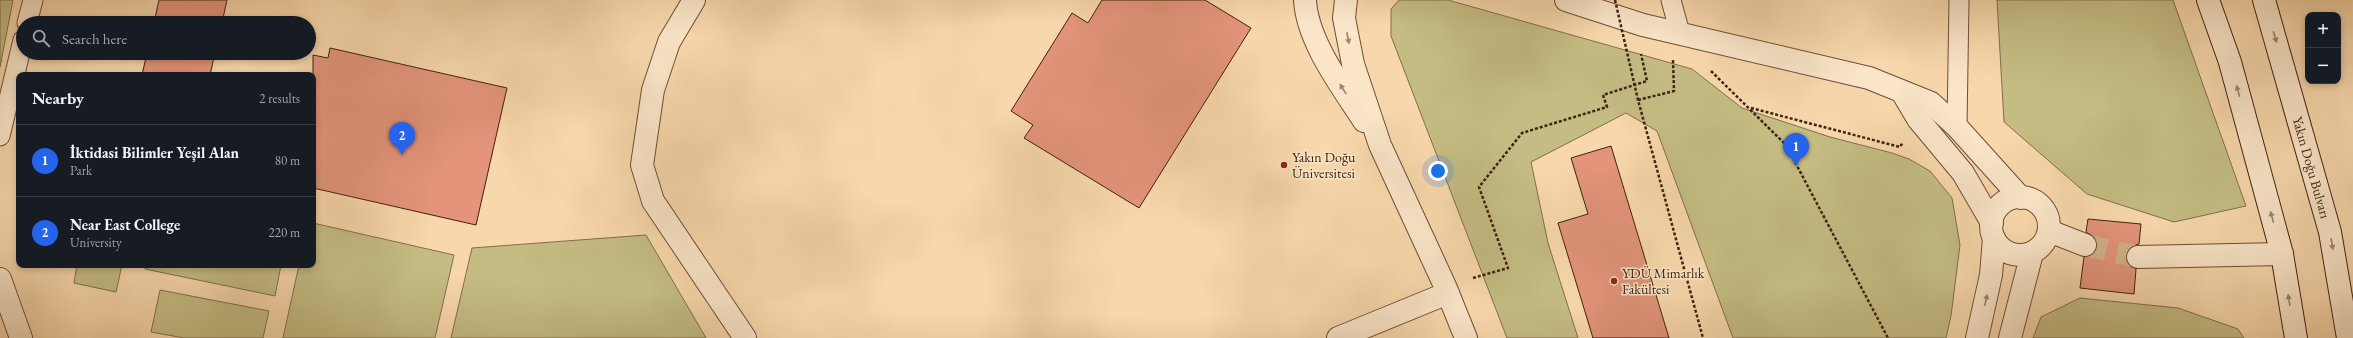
<!DOCTYPE html>
<meta charset="utf-8">
<style>
body{margin:0;font-family:"EB Garamond",serif;background:#20242c;color:#f1f3f6}
.controls{position:absolute;right:12px;top:12px;display:grid;overflow:hidden;border-radius:8px;box-shadow:0 2px 6px #0003}
.controls button{width:36px;height:36px;display:grid;place-items:center;padding:0;border:0;border-bottom:1px solid #363941;background:#171b24;color:#f1f3f6;font:20px sans-serif}
.you{position:absolute;left:1438px;top:171px;width:14px;height:14px;margin:-10px;border:3px solid #fff;border-radius:50%;background:#1a73e8;box-shadow:0 0 0 6px #1a73e833}
.badge{display:grid;place-items:center;width:26px;height:26px;border-radius:50%;background:#2563eb;color:#fff;font-size:13px;font-weight:700}
.pin{position:absolute;translate:-50% -33px;filter:drop-shadow(0 1px 2px #0008)}
.pin::after{content:'';position:absolute;top:21px;width:14px;height:12px;background:inherit;clip-path:polygon(0 0,100% 0,50% 100%)}
.list{margin:0;padding:0;list-style:none}
h2{display:flex;justify-content:space-between;align-items:center;height:52px;margin:0;padding:0 16px;font-size:17px}
h2 small{font-size:13px;font-weight:400;color:#9ea1a6}
.list li{display:grid;grid-template-columns:26px 1fr auto;gap:12px;align-items:center;box-sizing:border-box;height:72px;padding:0 16px;border-top:1px solid #363941}
.list b{display:block;font-size:15px;white-space:nowrap}
.list p{margin:0;font-size:13px;white-space:nowrap;color:#9ea1a6}
.list em{font-size:13px;font-style:normal;color:#9ea1a6}
.icon{flex:none;width:22px;height:22px;fill:none;stroke:currentColor;stroke-width:2;stroke-linecap:round;stroke-linejoin:round}
.map{position:relative;flex:none;width:2353px;height:338px;overflow:hidden}
.search{position:absolute;background:#171b24;box-shadow:0 2px 6px #0003;left:16px;top:16px;width:300px;height:44px;display:flex;align-items:center;gap:10px;box-sizing:border-box;padding:0 14px;border-radius:22px;color:#9ea1a6;font-size:15px}
.panel{position:absolute;background:#171b24;box-shadow:0 2px 6px #0003;left:16px;top:72px;width:300px;height:196px;border-radius:8px}
.map>svg:first-child{display:block}
.green{fill:#c4bc83;stroke:#826e4a}
.building{fill:#e3947b;stroke:#412111}
.lines{fill:none;stroke-linecap:round;stroke-linejoin:round}
.street-tunnel{stroke:#d3b38c;stroke-width:22;stroke-dasharray:22 11;stroke-linecap:butt}
.lane-casing{stroke:#6e4e38;stroke-width:21}
.street-casing{stroke:#6e4e38;stroke-width:24}
.secondary-casing{stroke:#412111;stroke-width:24}
.path{stroke:#412111;stroke-width:2.5;stroke-dasharray:3 2;stroke-linecap:butt}
.lane{stroke:#fae5c8;stroke-width:19}
.street{stroke:#fae5c8;stroke-width:22}
.secondary{stroke:#fae5c8;stroke-width:22}
.path-bridge{stroke:#412111;stroke-width:2.5;stroke-dasharray:3 2;stroke-linecap:butt}
.oneway{fill:#9e836c}
.poi-dot{fill:#8f2418;stroke:#fae5c8;stroke-width:1.5}
.labels{text-anchor:middle;stroke-width:3;stroke-linejoin:round;paint-order:stroke}
.poi-label{font-size:14px;fill:#412111;stroke:#fae5c8;text-anchor:start}
.street-label{font-size:14px;fill:#412111;stroke:#fae5c8}
</style>
<div class="map">
<svg width="2353" height="338" viewBox="0 0 2353 338">
<rect width="100%" height="100%" fill="#f7d7ab"/>
<filter id="stains"><feTurbulence type="fractalNoise" baseFrequency=".005" numOctaves="4"/><feColorMatrix values="0 0 0 0 .2 0 0 0 0 .09 0 0 0 0 .02 0 0 0 .5 -.17"/></filter>
<radialGradient id="worn" r=".72"><stop offset=".6" stop-color="#630" stop-opacity="0"/><stop offset="1" stop-color="#630" stop-opacity=".3"/></radialGradient>
<!-- green -->
<g class="green">
<polygon points="0,0 13,0 0,67"/>
<polygon points="1399,0 1448,0 1692,69 1742,108 1830,137 1892,153 1909,159 1930,171 1952,198 1960,245 1951,316 1946,338 1733,338 1657,131 1626,113 1531,162 1548,243 1578,338 1507,338 1391,36 1391,9"/>
<polygon points="1997,0 2173,0 2246,206 2174,222 2087,194 2004,122"/>
<polygon points="313,223 454,255 435,338 283,338 299,265 313,265"/>
<polygon points="646,235 706,338 451,338 472,248"/>
<polygon points="77,265 122,265 116,292 74,283"/>
<polygon points="145,265 281,265 275,296 145,269"/>
<polygon points="160,290 269,311 263,338 184,338 151,332"/>
<polygon points="2080,298 2178,308 2238,329 2244,338 2033,338 2041,317"/>
</g>
<!-- building -->
<g class="building">
<polygon points="159,0 227,0 222,23 154,23"/>
<polygon points="1102,0 1205,0 1251,28 1139,208 1024,138 1033,125 1011,111 1072,13 1088,23"/>
<polygon points="330,48 507,88 476,225 313,188 313,55 328,58"/>
<polygon points="147,53 215,53 210,75 142,75"/>
<polygon points="1611,146 1669,338 1593,338 1558,223 1588,214 1571,158"/>
<polygon points="2088,219 2141,224 2139,244 2131,247 2126,257 2128,264 2136,269 2134,294 2080,288 2084,257 2093,254 2097,243 2094,237 2086,232"/>
</g>
<g class="lines">
<!-- street-tunnel -->
<polyline class="street-tunnel" points="2085,245 2138,257"/>
<!-- lane casing -->
<g class="lane-casing">
<g id="lane">
<polyline points="1671,0 1680,33"/>
<polyline points="27,23 33,0"/>
<polyline points="1957,127 1959,0"/>
<polyline points="0,136 23,40"/>
</g>
</g>
<!-- street casing -->
<g class="street-casing">
<g id="street">
<polyline points="694,0 669,42 653,90 642,165 653,201 745,338"/>
<path d="M1305,0C1307,41 1342,87 1364,121"/>
<polyline points="1346,0 1344,18 1353,64 1380,145 1445,286 1466,338"/>
<polyline points="1566,0 1643,25 1869,78 1931,103 1957,127 2021,198"/>
<polyline points="1902,92 1918,119 1963,173 1992,223"/>
<circle cx="2020" cy="226" r="29"/>
<polyline points="2049,231 2085,245"/>
<polyline points="2138,257 2282,254"/>
<polyline points="0,279 21,338"/>
<polyline points="1338,338 1448,293"/>
<polyline points="1977,338 1991,275 1994,238"/>
<polyline points="2010,338 2032,253"/>
</g>
</g>
<!-- secondary casing -->
<g class="secondary-casing">
<g id="secondary">
<polyline points="2208,0 2230,62 2282,254 2296,338"/>
<path id="s1" d="M2264,0L2330,232L2348,338"/>
</g>
</g>
<!-- path -->
<g class="path">
<polyline points="1711,71 1786,145 1888,338"/>
<polyline points="1638,100 1674,91 1673,60"/>
<polyline points="1751,108 1900,147 1903,142"/>
<polyline points="1473,278 1508,268 1479,187 1522,133 1607,107 1603,95 1647,81 1641,54"/>
</g>
<!-- lane -->
<use href="#lane" class="lane"/>
<!-- street -->
<use href="#street" class="street"/>
<!-- secondary -->
<use href="#secondary" class="secondary"/>
<!-- path-bridge -->
<polyline class="path-bridge" points="1615,0 1638,100 1703,338"/>
</g>
<!-- one-way arrows -->
<defs><path id="oneway-solid" d="M-6-.8H1V-3.2L6.5 0L1 3.2V.8H-6Z"/></defs>
<g class="oneway">
<use href="#oneway-solid" transform="translate(2275 37) rotate(74)"/>
<use href="#oneway-solid" transform="translate(1348 38) rotate(79)"/>
<use href="#oneway-solid" transform="translate(1343 89) rotate(-123)"/>
<use href="#oneway-solid" transform="translate(2238 91) rotate(-105)"/>
<use href="#oneway-solid" transform="translate(2272 217) rotate(-105)"/>
<use href="#oneway-solid" transform="translate(2332 244) rotate(80)"/>
<use href="#oneway-solid" transform="translate(1986 300) rotate(-77)"/>
<use href="#oneway-solid" transform="translate(2289 300) rotate(-99)"/>
</g>
<!-- markers -->
<g class="poi-dot">
<circle cx="1284" cy="165" r="4"/>
<circle cx="1614" cy="281" r="4"/>
</g>
<g class="labels">
<!-- poi labels -->
<g class="poi-label">
<text x="1292" y="162">Yakın Doğu<tspan x="1292" dy="16">Üniversitesi</tspan></text>
<text x="1622" y="278">YDÜ Mimarlık<tspan x="1622" dy="16">Fakültesi</tspan></text>
</g>
<!-- street labels -->
<g class="street-label">
<text dy="5" stroke="none"><textPath href="#s1" startOffset="174">Yakın Doğu Bulvarı</textPath></text>
</g>
</g>
<rect width="100%" height="100%" filter="url(#stains)"/>
<rect width="100%" height="100%" fill="url(#worn)"/>
</svg>
<div class="controls">
<button>+</button>
<button>−</button>
</div>
<div class="you"></div>
<div class="pin badge" style="left:1796px;top:166px">1</div>
<div class="pin badge" style="left:402px;top:155px">2</div>
<div class="search"><svg class="icon" aria-label="search" viewBox="0 0 24 24"><circle cx="10" cy="10" r="6"/><path d="M15 15l6 6"/></svg>Search here</div>
<section class="panel">
<h2>Nearby<small>2 results</small></h2>
<ul class="list">
<li><span class="badge">1</span><div><b>İktidasi Bilimler Yeşil Alan</b><p>Park</p></div><em>80 m</em></li>
<li><span class="badge">2</span><div><b>Near East College</b><p>University</p></div><em>220 m</em></li>
</ul>
</section>
</div>
